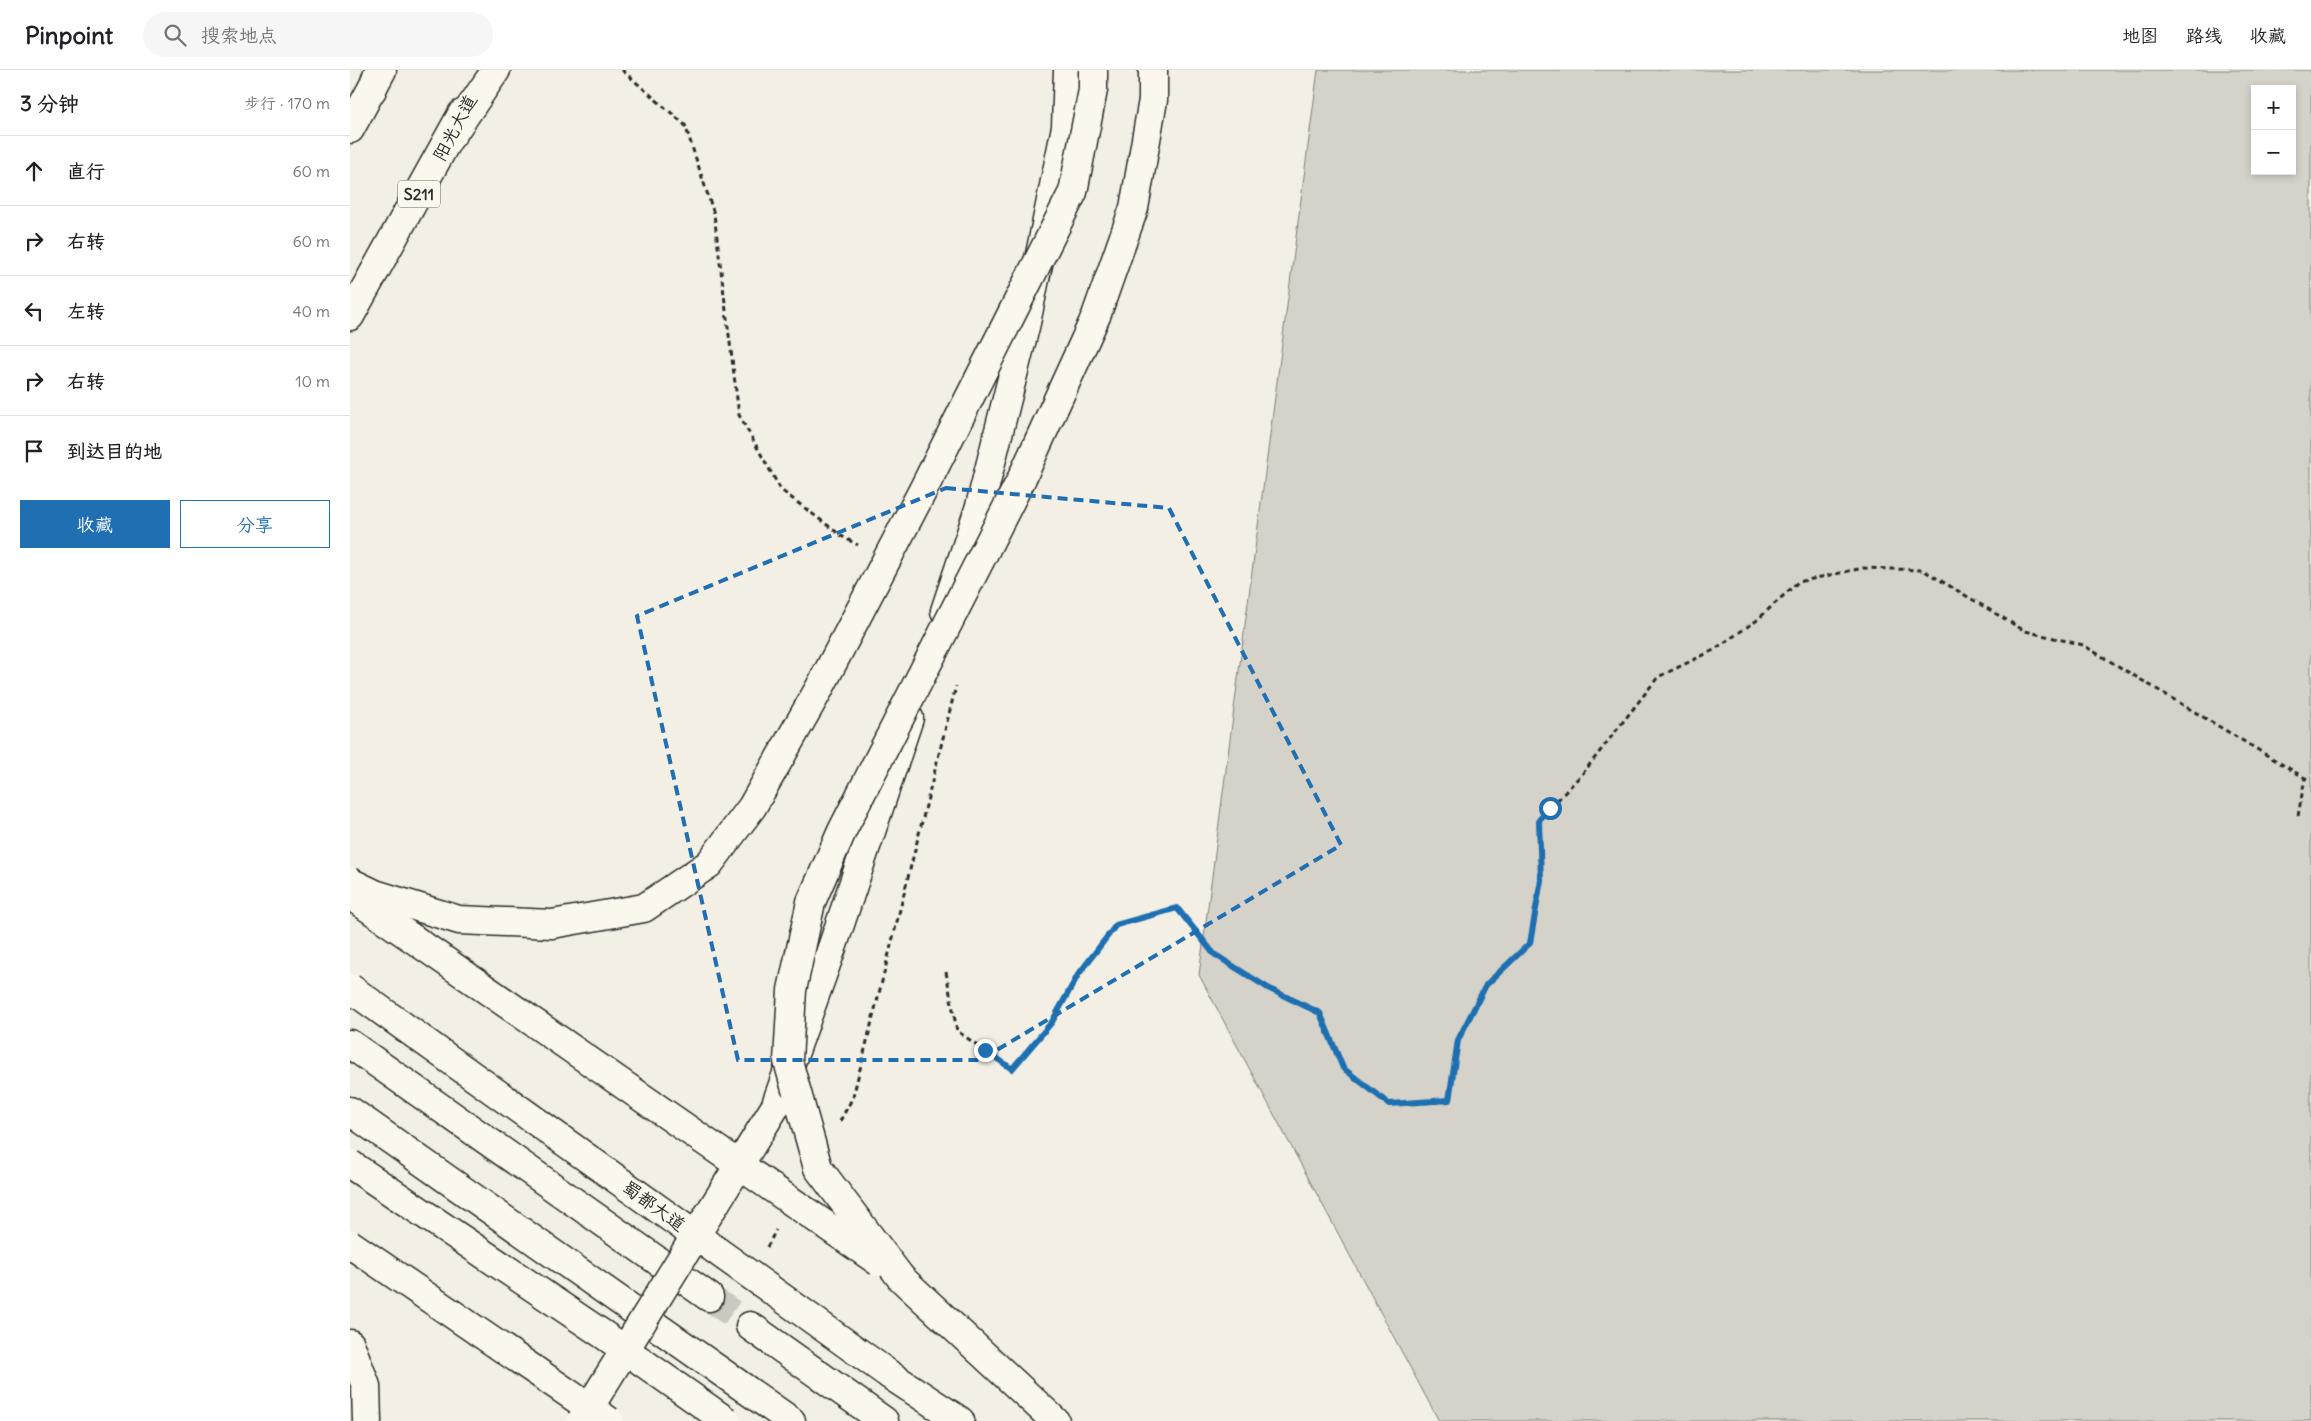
<!DOCTYPE html>
<html lang="zh">
<meta charset="utf-8">
<style>
body{margin:0;font-family:Delius,"LXGW WenKai TC",sans-serif;background:#f6f6f6;color:#202124}
.controls{position:absolute;right:15px;top:15px;display:grid;overflow:hidden;border-radius:0px;box-shadow:0 2px 8px #0003}
.controls button{width:45px;height:45px;display:grid;place-items:center;padding:0;border:0;border-bottom:1px solid #e0e0e0;background:#fff;color:#202124;font:25px sans-serif}
.stop{position:absolute;width:15px;height:15px;margin:-11px;border:4px solid #1f6fb2;border-radius:50%;background:#fff}
.stop.end{background:#1f6fb2;border-color:#fff;box-shadow:0 1px 5px #0008}
.list{margin:0;padding:0;list-style:none}
h2{display:flex;justify-content:space-between;align-items:center;height:65px;margin:0;padding:0 20px;font-size:21px}
h2 small{font-size:16px;font-weight:400;color:#757577}
.list li{display:grid;grid-template-columns:32px 1fr auto;gap:15px;align-items:center;box-sizing:border-box;height:70px;padding:0 20px;border-top:1px solid #e0e0e0}
.list b{display:block;font-size:19px;white-space:nowrap}
.list em{font-size:16px;font-style:normal;color:#757577}
.actions{display:flex;gap:10px;padding:15px 20px}
.actions a{flex:1;padding:11px 0;border:1px solid #1f6fb2;border-radius:0px;text-align:center;font-size:18px;color:#1f6fb2}
.actions .main{background:#1f6fb2;color:#fff}
.icon{flex:none;width:28px;height:28px;fill:none;stroke:currentColor;stroke-width:2;stroke-linecap:round;stroke-linejoin:round}
.map{position:relative;flex:none;width:1961px;height:1351px;overflow:hidden}
header{display:flex;align-items:center;gap:30px;box-sizing:border-box;height:70px;padding:0 25px;background:#fff;border-bottom:1px solid #e0e0e0}
header strong{font-size:24px}
nav{display:flex;gap:28px;margin-inline-start:auto;font-size:18px}
.search{width:350px;height:45px;background:#f6f6f6;display:flex;align-items:center;gap:12px;box-sizing:border-box;padding:0 18px;border-radius:28px;color:#757577;font-size:19px}
main{display:flex}
aside{flex:1;background:#fff}
.map>svg:first-child{display:block}
.green{fill:#d5d2c9;stroke:#807e7a;fill-rule:evenodd}
.lines{fill:none;stroke-linecap:round;stroke-linejoin:round}
.trunk-tunnel{stroke:#cbc8bf;stroke-width:28;stroke-dasharray:28 14;stroke-linecap:butt}
.tertiary-casing{stroke:#2b2b2b;stroke-width:31}
.primary-casing{stroke:#2b2b2b;stroke-width:31}
.trunk-casing{stroke:#2b2b2b;stroke-width:31}
.path{stroke:#2b2b2b;stroke-width:3;stroke-dasharray:5 4;stroke-linecap:butt}
.tertiary{stroke:#fbf7ec;stroke-width:28}
.primary{stroke:#fbf7ec;stroke-width:28}
.trunk{stroke:#fbf7ec;stroke-width:28}
.tertiary-bridge-casing{stroke:#2b2b2b;stroke-width:31;stroke-linecap:butt}
.trunk-bridge-casing{stroke:#2b2b2b;stroke-width:31;stroke-linecap:butt}
.tertiary-bridge{stroke:#fbf7ec;stroke-width:28}
.trunk-bridge{stroke:#fbf7ec;stroke-width:28}
.route{stroke:#1f6fb2;stroke-width:6}
.marked{fill:none;stroke:#1f6fb2;stroke-width:4;stroke-dasharray:10 6;stroke-linejoin:round}
.labels{text-anchor:middle;stroke-width:4.5;stroke-linejoin:round;paint-order:stroke}
.shield{fill:#fbf7ec;stroke:#696865;stroke-width:1}
.shield-label{font-size:16px;font-weight:bold;fill:#2b2b2b}
.street-label{font-size:18px;fill:#2b2b2b;stroke:#fbf7ec}
</style>
<header>
<strong>Pinpoint</strong>
<div class="search"><svg class="icon" aria-label="search" viewBox="0 0 24 24"><circle cx="10" cy="10" r="6"/><path d="M15 15l6 6"/></svg>搜索地点</div>
<nav><a>地图</a><a>路线</a><a>收藏</a></nav>
</header>
<main>
<aside>
<h2>3 分钟<small>步行 · 170 m</small></h2>
<ul class="list">
<li><svg class="icon" aria-label="ahead" viewBox="0 0 24 24"><path d="M12 20V5M6 11l6-6 6 6"/></svg><div><b>直行</b></div><em>60 m</em></li>
<li><svg class="icon" aria-label="right" viewBox="0 0 24 24"><path d="M7 20v-9h11M14 6l5 5-5 5"/></svg><div><b>右转</b></div><em>60 m</em></li>
<li><svg class="icon" aria-label="left" viewBox="0 0 24 24"><path d="M17 20v-9H6M10 6l-5 5 5 5"/></svg><div><b>左转</b></div><em>40 m</em></li>
<li><svg class="icon" aria-label="right" viewBox="0 0 24 24"><path d="M7 20v-9h11M14 6l5 5-5 5"/></svg><div><b>右转</b></div><em>10 m</em></li>
<li><svg class="icon" aria-label="arrive" viewBox="0 0 24 24"><path d="M6 21V4h12l-3 4 3 4H6"/></svg><div><b>到达目的地</b></div></li>
</ul>
<div class="actions"><a class="main">收藏</a><a>分享</a></div>
</aside>
<div class="map">
<svg width="1961" height="1351" viewBox="0 0 1961 1351">
<rect width="100%" height="100%" fill="#f3efe4"/>
<filter id="ink" filterUnits="userSpaceOnUse"><feTurbulence type="fractalNoise" baseFrequency=".02" numOctaves="2"/><feDisplacementMap in="SourceGraphic" scale="10" xChannelSelector="R" yChannelSelector="G"/><feConvolveMatrix kernelMatrix="1 2 1 2 8 2 1 2 1" color-interpolation-filters="sRGB"/></filter>
<g filter="url(#ink)">
<!-- green -->
<path class="green" d="M968,0H1961V1351H1089L849,905ZM1905,19H1942V101H1905Z"/>
<g class="lines">
<!-- trunk-tunnel -->
<polyline class="trunk-tunnel" points="359,1227 400,1256"/>
<!-- tertiary casing -->
<g class="tertiary-casing">
<g id="tertiary">
<polyline points="595,541 630,436 676,253 716,57 718,0"/>
<polyline points="425,1037 484,872 559,648"/>
</g>
</g>
<!-- primary casing -->
<g class="primary-casing">
<g id="primary">
<polyline points="0,59 32,0"/>
<polyline points="0,246 112,44"/>
</g>
</g>
<!-- trunk casing -->
<g class="trunk-casing">
<g id="trunk">
<polyline points="22,20 29,0"/>
<polyline points="101,66 146,0"/>
<polyline points="671,410 746,246 784,138 803,30 803,0"/>
<polyline points="0,974 359,1227"/>
<polyline points="0,1041 441,1351"/>
<polyline points="551,1208 705,1351"/>
<polyline points="400,1256 534,1351"/>
<polyline points="0,1274 16,1316 17,1351"/>
<polyline points="540,1305 610,1351"/>
</g>
</g>
<!-- path -->
<g class="path">
<polyline points="272,0 335,55 364,144 389,345 431,420 493,467 508,475"/>
<polyline points="1948,746 1955,708"/>
<polyline points="596,902 607,961 662,999 702,952 728,905 766,855 827,838 864,884 918,918 970,943 993,998 1039,1034 1099,1031 1108,970 1136,915 1180,873 1191,810 1189,750 1233,703 1308,607 1362,581 1406,551 1448,512 1513,498 1573,500 1675,561 1733,575 1955,708 1961,709"/>
<polyline points="490,1051 503,1027 606,616"/>
<polyline points="417,1177 426,1160"/>
</g>
<!-- tertiary -->
<use href="#tertiary" class="tertiary"/>
<!-- primary -->
<use href="#primary" class="primary"/>
<!-- trunk -->
<use href="#trunk" class="trunk"/>
<!-- tertiary-bridge casing -->
<g class="tertiary-bridge-casing">
<polyline id="tertiary-bridge" points="231,1351 425,1037"/>
</g>
<!-- trunk-bridge casing -->
<g class="trunk-bridge-casing">
<g id="trunk-bridge">
<polyline points="0,812 25,824 109,850 202,854 294,838 359,794 402,737 469,619 573,420 723,122 743,20 743,0"/>
<polyline points="0,825 529,1192"/>
<polyline points="0,918 540,1305"/>
<polyline points="0,1094 254,1265 376,1351"/>
<polyline points="0,1174 259,1351"/>
<polyline points="551,1208 468,1098 438,991 442,920 461,832 492,761 671,410"/>
</g>
</g>
<!-- tertiary-bridge -->
<use href="#tertiary-bridge" class="tertiary-bridge"/>
<!-- trunk-bridge -->
<use href="#trunk-bridge" class="trunk-bridge"/>
</g>
</g>
<g class="lines" filter="url(#ink)">
<!-- route -->
<polyline class="route" points="635,980 662,999 702,952 728,905 766,855 827,838 864,884 918,918 970,943 993,998 1039,1034 1099,1030 1108,970 1136,915 1180,873 1191,810 1189,750 1200,738"/>
</g>
<!-- marked area -->
<path class="marked" d="M596,418L819,438L991,775L630,990H388L287,546Z"/>
<g class="labels">
<!-- shield labels -->
<rect class="shield" x="48" y="110.5" width="42" height="27" rx="4"/>
<g class="shield-label">
<text x="69" y="130">S211</text>
</g>
<!-- street labels -->
<g class="street-label">
<text transform="translate(105 58) rotate(-62)" y="6">阳光大道</text>
<text transform="translate(304 1136) rotate(36)" y="6">蜀都大道</text>
</g>
</g>
</svg>
<div class="controls">
<button>+</button>
<button>−</button>
</div>
<div class="stop" style="left:1200px;top:738px"></div>
<div class="stop end" style="left:635px;top:980px"></div>
</div>
</main>
